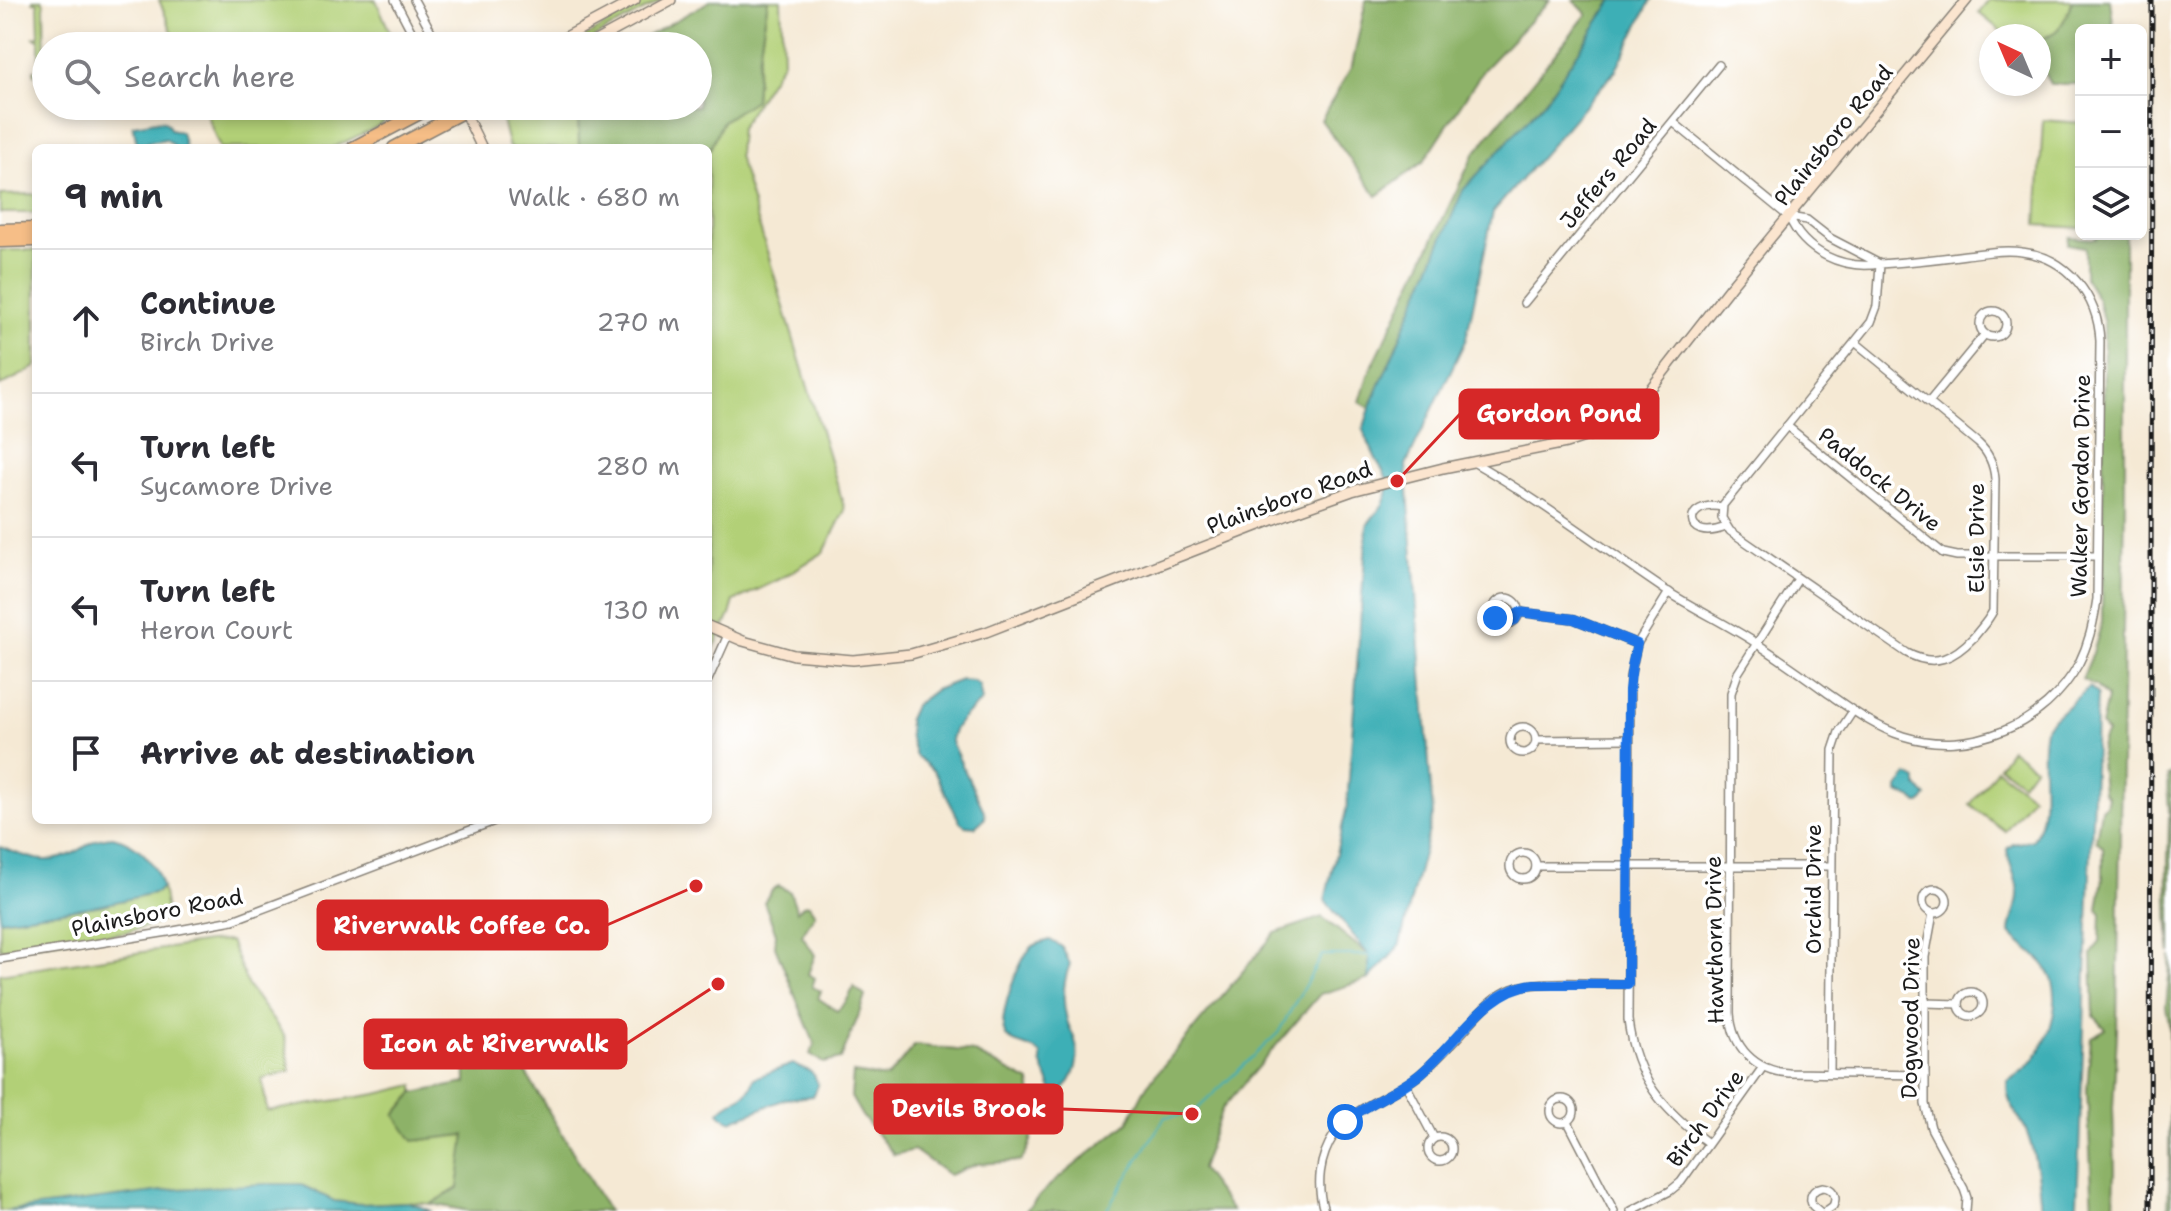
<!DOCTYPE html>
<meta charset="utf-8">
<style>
body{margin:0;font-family:"Shantell Sans",sans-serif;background:#f7f7f7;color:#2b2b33}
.controls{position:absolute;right:24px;top:24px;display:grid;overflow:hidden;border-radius:12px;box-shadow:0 4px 12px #0003}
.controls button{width:72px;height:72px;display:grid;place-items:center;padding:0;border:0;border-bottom:2px solid #e1e1e2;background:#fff;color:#2b2b33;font:40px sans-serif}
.compass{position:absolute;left:1979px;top:24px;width:72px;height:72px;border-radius:50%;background:#fff;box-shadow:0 4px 12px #0003;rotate:316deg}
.stop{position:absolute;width:24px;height:24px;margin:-18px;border:6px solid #1a73e8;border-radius:50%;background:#fff}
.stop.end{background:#1a73e8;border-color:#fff;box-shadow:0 2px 8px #0008}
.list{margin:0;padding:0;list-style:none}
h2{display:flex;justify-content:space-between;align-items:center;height:104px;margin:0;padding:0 32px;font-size:34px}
h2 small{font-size:26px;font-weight:400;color:#7c7c81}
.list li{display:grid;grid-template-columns:52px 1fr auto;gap:24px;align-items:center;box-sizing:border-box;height:144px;padding:0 32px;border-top:2px solid #e1e1e2}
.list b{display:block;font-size:30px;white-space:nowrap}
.list p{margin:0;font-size:26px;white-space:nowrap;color:#7c7c81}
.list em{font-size:26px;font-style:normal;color:#7c7c81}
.icon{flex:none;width:44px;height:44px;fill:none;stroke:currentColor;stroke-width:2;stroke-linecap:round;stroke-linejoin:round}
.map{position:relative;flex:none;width:2171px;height:1211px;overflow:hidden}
.search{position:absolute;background:#fff;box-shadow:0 4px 12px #0003;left:32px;top:32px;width:680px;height:88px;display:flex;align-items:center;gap:20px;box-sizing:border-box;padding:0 28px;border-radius:44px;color:#7c7c81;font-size:30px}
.panel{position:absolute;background:#fff;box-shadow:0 4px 12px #0003;left:32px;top:144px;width:680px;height:680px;border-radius:12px}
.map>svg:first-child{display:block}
.green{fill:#b2d077;stroke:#67764a;stroke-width:2}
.forest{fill:#8db268;stroke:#546742;stroke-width:2}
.water{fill:#3dafb6;stroke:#2c6669;stroke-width:2}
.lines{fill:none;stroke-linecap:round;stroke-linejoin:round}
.stream{stroke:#3dafb6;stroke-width:2}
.street-casing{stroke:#888278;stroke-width:10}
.secondary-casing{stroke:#888278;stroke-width:12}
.highway-casing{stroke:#888278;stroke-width:15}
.street{stroke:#fff;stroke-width:7}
.secondary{stroke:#fbe5cf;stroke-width:9}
.highway{stroke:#f6be87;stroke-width:12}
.rail-casing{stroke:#1c1c1c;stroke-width:5}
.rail{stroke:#fff;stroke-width:2;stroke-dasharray:6;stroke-linecap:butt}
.route{stroke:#1a73e8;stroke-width:10}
.labels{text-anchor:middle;stroke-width:7;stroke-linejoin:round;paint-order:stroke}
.street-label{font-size:22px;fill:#1c1c1c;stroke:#fff}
.leader{fill:none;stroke:#d62828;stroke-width:3}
.callout-dot{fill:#d62828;stroke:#fff;stroke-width:3}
.callout{fill:#d62828;stroke:#d62828;stroke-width:3}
.callout-label{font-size:24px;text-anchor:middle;font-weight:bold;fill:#fff}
</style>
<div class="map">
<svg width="2171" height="1211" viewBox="0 0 2171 1211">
<rect width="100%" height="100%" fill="#fff"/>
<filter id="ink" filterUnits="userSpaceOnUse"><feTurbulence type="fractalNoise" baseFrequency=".0125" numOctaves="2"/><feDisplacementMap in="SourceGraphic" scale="16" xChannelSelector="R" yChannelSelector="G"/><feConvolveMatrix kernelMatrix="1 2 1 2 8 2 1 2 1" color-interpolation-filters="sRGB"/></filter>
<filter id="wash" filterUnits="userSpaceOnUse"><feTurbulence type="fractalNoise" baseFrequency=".006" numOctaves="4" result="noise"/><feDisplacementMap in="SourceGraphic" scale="32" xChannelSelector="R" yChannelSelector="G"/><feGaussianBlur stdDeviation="1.8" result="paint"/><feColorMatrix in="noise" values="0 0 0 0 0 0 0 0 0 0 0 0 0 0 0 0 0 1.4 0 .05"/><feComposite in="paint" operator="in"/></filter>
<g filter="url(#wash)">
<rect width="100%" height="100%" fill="#f5e9d4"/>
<!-- green -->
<g class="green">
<polygon points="33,0 42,0 44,4 45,71 40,76 34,74 34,70 39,69 39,39 33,37 39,36 38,3 33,2"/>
<polygon points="159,0 376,0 396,46 178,46"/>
<polygon points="648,0 663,0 577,46 570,46"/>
<polygon points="768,0 781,0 783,61 740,128 738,155 845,510 824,552 780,579 734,601 730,615 708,660 708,153 723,121 755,99 758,61"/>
<path d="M1989,0H2072C2068,11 2065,23 2056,31C2050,35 2045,37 2039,42V36H2007L1979,13Z"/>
<polygon points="203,106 404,106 377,127 332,148 220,148"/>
<polygon points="512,106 578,106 579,148 509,148 500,112"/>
<polygon points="2043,120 2081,123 2081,228 2037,225"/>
<polygon points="36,194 36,213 0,213 0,195"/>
<polygon points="0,250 36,250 36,367 0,386"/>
<polygon points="2011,749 2034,767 2022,783 1999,766"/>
<polygon points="1997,769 2032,796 2005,831 1970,805"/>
<polygon points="162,887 167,918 155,924 127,932 0,949 0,920 103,905 157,892"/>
<polygon points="230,941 248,986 285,1037 290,1071 262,1079 267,1111 377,1094 414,1085 414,1093 395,1115 466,1134 458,1188 431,1204 408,1202 361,1204 334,1201 300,1184 178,1189 44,1208 0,1211 0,974 208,942"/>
</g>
<!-- forest -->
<g class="forest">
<polygon points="712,0 768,0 758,61 755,100 723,121 708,153 708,148 579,148 578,106 698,106 698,46 630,46"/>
<polygon points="1366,0 1550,0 1484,69 1424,161 1377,196 1321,120 1352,66"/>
<polygon points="1573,0 1613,0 1545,101 1463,191 1370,408 1360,402 1368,375 1474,154 1587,14"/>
<path d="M2072,0H2110L2114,30H2081V81L2077,84H2050L2039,63V42C2045,37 2050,35 2056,31C2065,23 2068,11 2072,0Z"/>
<path d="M2097,234H2125V498L2117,1033L2113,1108L2115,1171L2114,1211H2093L2087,1090L2091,1037L2106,1029L2094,1016L2092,954L2100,941L2101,914L2098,909L2103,878V847L2096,840L2101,809L2106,805L2108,797L2103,792C2102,773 2095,749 2107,733L2101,726L2107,698L2096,686L2082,679L2093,653L2102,622L2104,324L2098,300L2085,279V247L2068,244L2069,237L2096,239Z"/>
<path d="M2171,774V954C2166,907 2168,862 2169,814C2169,801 2166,789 2168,776Z"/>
<polygon points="779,886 790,892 797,911 805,904 809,905 815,914 802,935 815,955 808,974 815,978 812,987 821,991 818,998 837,1011 846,1002 854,987 865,996 858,1017 841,1059 823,1063 810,1054 815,1045 775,946 776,934 764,902 773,889"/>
<polygon points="1322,917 1369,955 1369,979 1320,994 1222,1109 1201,1169 1232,1211 1025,1211 1049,1186 1128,1122 1147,1085 1275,933"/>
<polygon points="2171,956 2171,1211 2168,1211 2169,1182 2169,1024 2166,1007"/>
<polygon points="476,1023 517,1058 608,1211 469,1211 431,1204 458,1188 465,1135 413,1141 395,1115 414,1093 466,1083 465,1035"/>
<path d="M915,1045L973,1052L1030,1082C1033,1113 1040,1134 1021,1161L977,1164L949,1175L914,1150L894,1155L862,1116L851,1097L853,1073L887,1078Z"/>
</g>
<!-- water -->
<g class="water">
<path d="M1613,0H1651L1616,70L1493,212L1466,339L1406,465L1433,815L1399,947L1369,979V955L1325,900L1347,806L1367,526C1372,516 1381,510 1385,500C1393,481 1384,474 1376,459C1372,450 1367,440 1363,430L1370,408L1463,190L1545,101Z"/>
<polygon points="161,120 166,122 171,130 181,132 185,148 174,148 173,145 166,139 137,144 133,125"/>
<path d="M961,680L973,681L979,685L982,701C969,713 952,723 951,742L984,811L985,818L975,827L965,826L960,822L934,771L916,756L910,739L908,719L914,706L935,690Z"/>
<path d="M2089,687L2097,694L2077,1204L2069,1211H2041C2039,1184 2036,1153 2025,1128C2018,1114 2003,1097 2008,1081C2016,1075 2025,1070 2032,1062C2051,1039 2065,994 2046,967C2036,953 2021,946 2010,933C2010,920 2018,908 2018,894C2018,878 2008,864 2007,849L2013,844L2033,840C2053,806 2037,765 2045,729L2049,723Z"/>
<polygon points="1908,775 1917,780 1917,786 1927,796 1921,804 1918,804 1911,798 1898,793 1898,788"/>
<path d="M113,837C138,843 156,862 162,887L157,892L103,905L0,920V847C31,858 46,868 78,851C95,841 91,839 113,837Z"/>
<path d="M1050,940L1062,947L1070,964C1063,982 1062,1002 1067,1020C1069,1028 1074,1035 1076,1044C1080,1060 1075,1078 1063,1090H1052L1041,1062V1055C1032,1044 1011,1046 1005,1034C997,1018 1019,958 1032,947C1036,943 1045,942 1050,940Z"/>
<path d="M793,1064C808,1073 811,1065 818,1085L813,1096L785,1099L731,1121L727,1120L719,1112C730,1097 749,1101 754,1078Z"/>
<polygon points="264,1184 300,1184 334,1201 361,1204 408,1202 432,1211 6,1211 178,1189"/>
</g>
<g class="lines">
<!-- stream -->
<polyline class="stream" points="1106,1211 1165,1117 1192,1114 1278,1033 1322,955 1369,955"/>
</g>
</g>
<g filter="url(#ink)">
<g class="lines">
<!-- street casing -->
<g class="street-casing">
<g id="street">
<polyline points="395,0 419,46"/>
<polyline points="414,0 439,46"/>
<path d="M1673,122L1789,217C1804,252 1842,270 1880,264L1830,238L1807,220L1789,217"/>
<polyline points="1524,303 1719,65"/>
<circle cx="1993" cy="324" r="13"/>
<polyline points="1929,402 1985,334"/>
<polyline points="1787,426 1943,553 1957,556 2097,556"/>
<path d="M1473,462C1540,500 1601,547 1665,590C1696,610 1729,625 1759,645C1783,661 1806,677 1829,694C1852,710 1875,727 1903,736C1970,757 2046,725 2079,663C2089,643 2094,622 2097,599L2100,341C2098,296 2067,257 2022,252C2003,249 1985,253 1966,255C1938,259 1909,262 1880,264L1877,306L1871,322L1723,505L1722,518L1730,531L1907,653C1935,668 1954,658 1974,637C1981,628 1988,621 1993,611L1995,479C1994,464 1989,453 1978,443L1855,342"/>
<path d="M1722,507C1683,499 1681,544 1726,527"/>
<path d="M1798,579L1738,673L1731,693L1730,1013C1732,1047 1755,1071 1789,1073L1925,1075"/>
<path d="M1669,592L1637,644L1630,677L1628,1020C1635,1078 1663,1110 1708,1143"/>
<circle cx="1506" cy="611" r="13"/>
<polyline points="1519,612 1574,619 1637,644"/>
<polyline points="708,680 728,635"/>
<circle cx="1523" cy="740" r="13"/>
<polyline points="1536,740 1628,739"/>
<circle cx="1523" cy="866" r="13"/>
<polyline points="1536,866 1831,866"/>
<circle cx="1935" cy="901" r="12"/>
<polyline points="1933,913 1925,957 1925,1104 1931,1128 1964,1189 1967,1198 1966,1211"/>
<polyline points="0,959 168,932 233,920 497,820"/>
<circle cx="1971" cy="1004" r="12"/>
<polyline points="1925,1003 1959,1004"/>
<polyline points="1830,1073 1833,750 1839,732 1853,711"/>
<polyline points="1406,1085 1434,1138"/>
<circle cx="1562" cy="1111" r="12"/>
<polyline points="1568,1122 1614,1211"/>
<circle cx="1440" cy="1149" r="12"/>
<path d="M1324,1211C1316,1185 1319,1158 1334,1135C1353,1107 1388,1098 1414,1079C1430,1067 1444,1052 1458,1037C1474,1020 1489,998 1512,989C1539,979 1597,984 1628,984"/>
<polyline points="1631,1211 1670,1191 1681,1182 1763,1067"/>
<path d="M1819,1211L1813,1206C1808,1197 1812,1189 1823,1187C1833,1188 1838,1196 1833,1206L1826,1211"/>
</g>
</g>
<!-- secondary casing -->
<g class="secondary-casing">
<g id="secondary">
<polyline points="549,46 635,0"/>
<polyline points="586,46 671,0"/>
<polyline points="457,106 464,111 482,148"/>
<polyline points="708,626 743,641 794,655 853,660 911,654 986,632 1293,512 1352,491 1443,468 1566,443 1597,433 1626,415 1644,397 1730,287 1967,0"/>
</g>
</g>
<!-- highway casing -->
<g class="highway-casing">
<g id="highway">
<polyline points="353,148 433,106"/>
<polyline points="394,148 464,111"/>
<polyline points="0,230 36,229"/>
<polyline points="0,241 36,240"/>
</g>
</g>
<!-- street -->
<use href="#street" class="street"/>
<!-- secondary -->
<use href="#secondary" class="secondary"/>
<!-- highway -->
<use href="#highway" class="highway"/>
<!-- rail casing -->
<g class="rail-casing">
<polyline id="rail" points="2150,1211 2152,0"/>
</g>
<!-- rail -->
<use href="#rail" class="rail"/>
</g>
</g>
<g class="lines" filter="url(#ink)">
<!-- route -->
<path class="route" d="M1345,1122C1368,1103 1396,1093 1419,1075C1456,1045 1485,989 1534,984H1628L1629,690L1632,666L1637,644L1574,619L1519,612L1515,620L1506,624L1495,618"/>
</g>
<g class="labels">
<!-- street labels -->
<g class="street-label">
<text transform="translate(1833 135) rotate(-51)" y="8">Plainsboro Road</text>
<text transform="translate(1608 173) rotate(-50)" y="8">Jeffers Road</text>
<text transform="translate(1880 479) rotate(39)" y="8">Paddock Drive</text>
<text transform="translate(2080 486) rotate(-89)" y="8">Walker Gordon Drive</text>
<text transform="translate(1289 497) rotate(-20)" y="8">Plainsboro Road</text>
<text transform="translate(1976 538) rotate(-90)" y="8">Elsie Drive</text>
<text transform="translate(1813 889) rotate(-90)" y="8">Orchid Drive</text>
<text transform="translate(157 912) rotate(-11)" y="8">Plainsboro Road</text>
<text transform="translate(1714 940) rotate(-91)" y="8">Hawthorn Drive</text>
<text transform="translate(1910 1018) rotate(-89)" y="8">Dogwood Drive</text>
<text transform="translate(1705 1118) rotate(-54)" y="8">Birch Drive</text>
</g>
</g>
<!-- callouts -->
<path class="leader" d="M1397 481L1460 414M696 886L607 925M718 984L626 1044M1192 1114L1062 1109"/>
<g class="callout-dot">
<circle cx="1397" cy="481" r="8"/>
<circle cx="696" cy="886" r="8"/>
<circle cx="718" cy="984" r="8"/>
<circle cx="1192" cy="1114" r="8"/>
</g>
<g class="callout">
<rect x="1460" y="390" width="198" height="48" rx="8"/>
<rect x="318" y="901" width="289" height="48" rx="8"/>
<rect x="365" y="1020" width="261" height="48" rx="8"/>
<rect x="875" y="1085" width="187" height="48" rx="8"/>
</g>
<g class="callout-label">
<text x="1559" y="422">Gordon Pond</text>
<text x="462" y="934">Riverwalk Coffee Co.</text>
<text x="495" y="1052">Icon at Riverwalk</text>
<text x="969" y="1117">Devils Brook</text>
</g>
</svg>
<div class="controls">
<button>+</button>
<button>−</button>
<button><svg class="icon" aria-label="layers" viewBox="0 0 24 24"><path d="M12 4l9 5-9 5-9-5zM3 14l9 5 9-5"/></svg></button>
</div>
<svg class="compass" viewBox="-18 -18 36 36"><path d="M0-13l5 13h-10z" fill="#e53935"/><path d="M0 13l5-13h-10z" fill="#7c7c81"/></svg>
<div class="stop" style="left:1345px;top:1122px"></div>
<div class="stop end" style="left:1495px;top:618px"></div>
<div class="search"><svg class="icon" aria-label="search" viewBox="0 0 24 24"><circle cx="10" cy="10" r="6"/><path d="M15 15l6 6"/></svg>Search here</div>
<section class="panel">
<h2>9 min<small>Walk · 680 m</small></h2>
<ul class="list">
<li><svg class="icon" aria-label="ahead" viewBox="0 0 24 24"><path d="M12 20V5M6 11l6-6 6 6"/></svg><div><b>Continue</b><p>Birch Drive</p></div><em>270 m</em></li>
<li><svg class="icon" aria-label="left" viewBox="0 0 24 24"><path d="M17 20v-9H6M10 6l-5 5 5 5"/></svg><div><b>Turn left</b><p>Sycamore Drive</p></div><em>280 m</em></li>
<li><svg class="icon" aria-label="left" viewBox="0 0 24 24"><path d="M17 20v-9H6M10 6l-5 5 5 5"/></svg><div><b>Turn left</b><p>Heron Court</p></div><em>130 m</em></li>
<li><svg class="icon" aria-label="arrive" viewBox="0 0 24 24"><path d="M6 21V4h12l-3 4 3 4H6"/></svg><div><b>Arrive at destination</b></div></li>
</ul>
</section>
</div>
